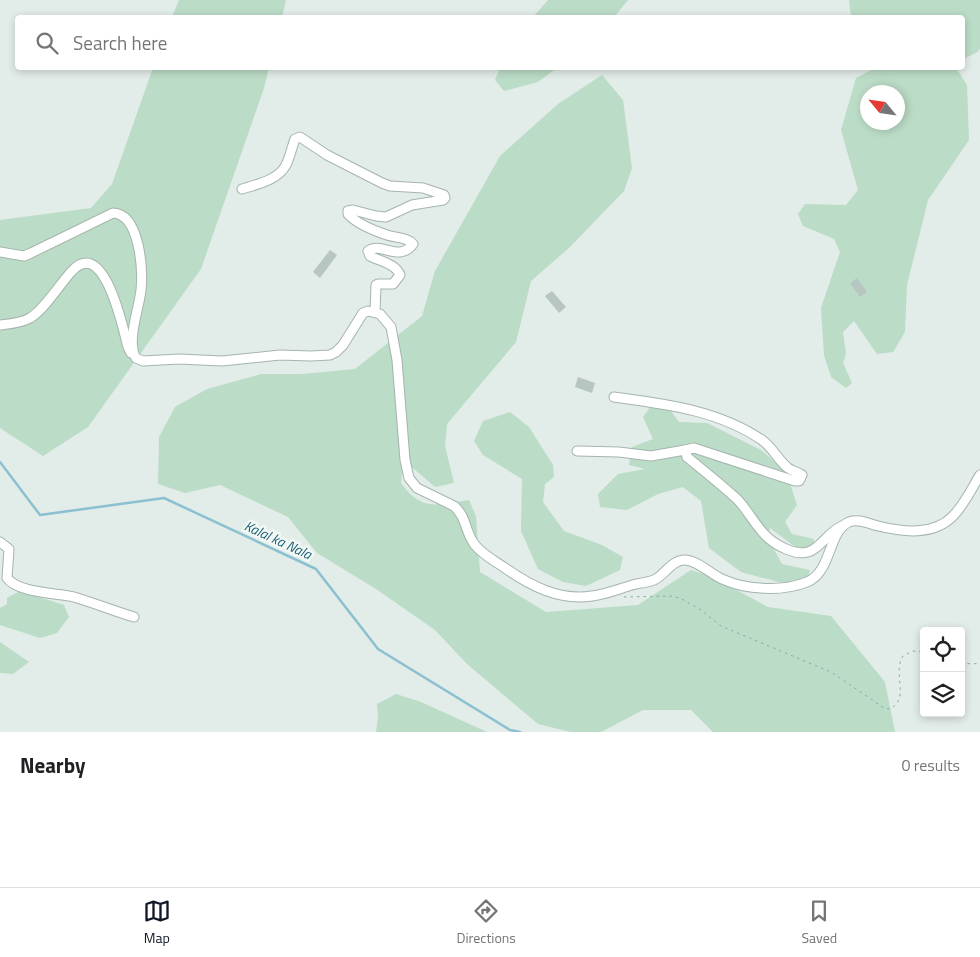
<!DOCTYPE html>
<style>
body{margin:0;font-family:"Titillium Web",sans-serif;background:#f6f6f6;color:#202124}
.controls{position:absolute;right:15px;bottom:15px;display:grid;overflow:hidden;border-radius:5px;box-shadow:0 2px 8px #0003}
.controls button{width:45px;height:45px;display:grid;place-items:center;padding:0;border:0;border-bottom:1px solid #e0e0e0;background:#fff;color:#202124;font:25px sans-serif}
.compass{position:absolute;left:860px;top:85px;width:45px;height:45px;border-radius:50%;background:#fff;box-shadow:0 2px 8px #0003;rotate:299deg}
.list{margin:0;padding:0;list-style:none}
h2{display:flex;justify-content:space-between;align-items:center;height:65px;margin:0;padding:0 20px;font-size:21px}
h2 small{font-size:16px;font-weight:400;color:#757577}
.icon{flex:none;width:28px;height:28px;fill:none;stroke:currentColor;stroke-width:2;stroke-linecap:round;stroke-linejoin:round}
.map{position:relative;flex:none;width:980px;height:732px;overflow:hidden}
.search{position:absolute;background:#fff;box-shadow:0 2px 8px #0003;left:15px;right:15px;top:15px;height:55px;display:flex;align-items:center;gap:12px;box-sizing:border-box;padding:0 18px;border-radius:5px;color:#757577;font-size:19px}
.sheet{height:155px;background:#fff}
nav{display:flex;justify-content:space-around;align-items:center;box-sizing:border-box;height:70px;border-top:1px solid #e0e0e0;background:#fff;font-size:14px;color:#757577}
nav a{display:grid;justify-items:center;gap:2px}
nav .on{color:#111827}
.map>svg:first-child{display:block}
.green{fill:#bbdcc6;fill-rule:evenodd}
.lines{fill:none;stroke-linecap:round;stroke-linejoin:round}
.stream{stroke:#8ac0d0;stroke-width:2.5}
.building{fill:#b7c6c1}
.minor-casing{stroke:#a5b4af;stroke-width:11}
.path{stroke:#83afa4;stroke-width:1;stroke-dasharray:2.5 4;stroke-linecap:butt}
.minor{stroke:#fff;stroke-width:9}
.labels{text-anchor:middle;stroke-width:5;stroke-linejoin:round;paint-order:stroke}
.water-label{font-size:14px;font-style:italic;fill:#1d6277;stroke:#f2f8f5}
</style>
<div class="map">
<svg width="980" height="732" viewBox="0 0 980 732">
<rect width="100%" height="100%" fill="#e2ece8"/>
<!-- green -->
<g class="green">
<polygon points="179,0 286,0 282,17 172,17"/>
<polygon points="548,0 628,0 614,17 533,17"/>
<polygon points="849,0 980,0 980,49 976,53 963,59 962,18 851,17"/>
<polygon points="153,68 269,68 264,88 201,269 88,427 43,456 0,428 0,220 91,208 112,184"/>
<polygon points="500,68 557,68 538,82 504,91 495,80"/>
<path d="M875,68H956L967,85L969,140L928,200L907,285L905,332L893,352L877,354L854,321L843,332L846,354L843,363L852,383L846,388L831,377L824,355L821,308L840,252L834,239L803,226L798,214L805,204L846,205L858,190L841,130L856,78ZM868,92H898V122H868Z"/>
<path d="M602,75L623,100L632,168L624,191L570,247L531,281L516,342L447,424L445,446L454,483L435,487L413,468L402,473L401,483C422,512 438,505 469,500L476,516L480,572L546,612L638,605L691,570L712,577L768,607L831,616L885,682L895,732H713L691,710H643L601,732H571L538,724L467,664L435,630L376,589L317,553L288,517L220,485L185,493L158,484L159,437L175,407L207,389L261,374H302L355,369L422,316L435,271L500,156L558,104Z"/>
<polygon points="653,403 665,403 679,422 707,423 761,450 786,471 797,505 785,522 792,534 814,539 813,547 798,549 770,528 768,538 782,564 810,570 808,578 786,584 741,572 709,548 701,501 683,487 658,494 627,510 600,507 598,494 618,474 645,469 629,465 632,447 653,439 643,417"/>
<polygon points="510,412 529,427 553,465 554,477 545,484 543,502 564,531 602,545 623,557 620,570 586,586 563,582 538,569 521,531 522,479 483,455 474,441 483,421"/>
<polygon points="20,591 64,605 69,617 57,633 40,638 0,625 0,608 7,604 7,598"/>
<polygon points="0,642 29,662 13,674 0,673"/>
<polygon points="396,694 421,702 487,732 376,732 378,718 377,704"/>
</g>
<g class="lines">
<!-- stream -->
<polyline class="stream" points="0,462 40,515 164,498 316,569 378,649 510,730 520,732"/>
</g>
<!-- building -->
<g class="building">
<polygon points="330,250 337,255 320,278 313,272"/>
<polygon points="857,278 867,292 860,297 850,283"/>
<polygon points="552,291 566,307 559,313 545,296"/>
<polygon points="578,377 595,383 592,393 575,387"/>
</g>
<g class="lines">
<!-- minor casing -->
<g class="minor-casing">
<g id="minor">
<path d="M242,189C258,184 278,180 286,165C290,157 292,147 295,139L300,137L327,155L382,183L390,186L423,188L444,195L445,198L443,200L412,205L386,217L376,216L353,210L348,211V214C357,224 375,231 387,235C396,238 407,237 413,244C399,263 381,241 368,251L370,256C380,261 396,264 400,275L393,284H378L376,285L375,312"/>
<path d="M0,252L24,256L31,253L113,213C140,214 143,270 141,290C139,309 126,342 136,358L143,361L179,359L222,361L280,355L311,356L330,355L336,352L343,345L363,313L368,311L380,314L391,327L397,360L405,460L409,478L417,488L454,506C467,517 465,533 475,545C483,555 495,561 505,568C531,586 559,601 592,596C607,594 621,588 636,584C642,583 649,582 654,580C665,575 672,559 686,560C700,562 709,573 722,579C746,590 782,592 807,582C832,572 828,531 849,522C857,518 870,524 878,526C903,532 934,536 953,516C964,505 972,488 980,475"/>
<path d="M0,325C9,324 22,323 30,318C44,310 60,284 71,272C104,234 123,329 128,347L131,353"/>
<path d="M614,397C665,404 718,410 762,440C773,448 778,460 788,468C792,471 798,472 802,475L799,481H795L694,448L685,450L687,457C704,471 722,485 738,500C755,519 760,538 786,549C793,552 801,554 808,552C821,548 828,532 842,526"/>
<polyline points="577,451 619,452 651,456 685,450"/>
<path d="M0,542L9,549L7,578C18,593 57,593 74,597C94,603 114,611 134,617"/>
</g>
</g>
<!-- path -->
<g class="path">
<path d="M624,597L670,596L680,598L701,610L721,626L831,672L884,708L890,709C910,698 893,677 902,657L912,651L924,652"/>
<polyline points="961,663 973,664 980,663"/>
</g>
<!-- minor -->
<use href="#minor" class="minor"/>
</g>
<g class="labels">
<!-- water labels -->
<g class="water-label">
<text transform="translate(278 540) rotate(25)" y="5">Kalal ka Nala</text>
</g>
</g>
</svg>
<div class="controls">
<button><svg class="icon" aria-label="locate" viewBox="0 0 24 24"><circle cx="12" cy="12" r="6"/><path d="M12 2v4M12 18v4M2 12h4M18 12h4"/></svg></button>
<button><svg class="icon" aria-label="layers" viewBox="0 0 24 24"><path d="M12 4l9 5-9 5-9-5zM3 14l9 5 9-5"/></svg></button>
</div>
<svg class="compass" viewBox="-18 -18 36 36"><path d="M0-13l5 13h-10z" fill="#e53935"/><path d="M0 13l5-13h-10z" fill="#757577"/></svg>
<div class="search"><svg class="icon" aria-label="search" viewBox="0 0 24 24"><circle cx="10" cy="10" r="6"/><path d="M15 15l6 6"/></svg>Search here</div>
</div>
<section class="sheet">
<h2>Nearby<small>0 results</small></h2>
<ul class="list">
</ul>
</section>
<nav>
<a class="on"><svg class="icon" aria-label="map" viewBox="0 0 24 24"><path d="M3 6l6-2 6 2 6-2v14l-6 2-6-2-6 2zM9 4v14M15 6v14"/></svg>Map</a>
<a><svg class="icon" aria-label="directions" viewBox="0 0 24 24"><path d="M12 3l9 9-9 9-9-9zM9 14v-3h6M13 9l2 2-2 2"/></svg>Directions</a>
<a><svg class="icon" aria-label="saved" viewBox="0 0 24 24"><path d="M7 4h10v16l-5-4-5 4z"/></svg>Saved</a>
</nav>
